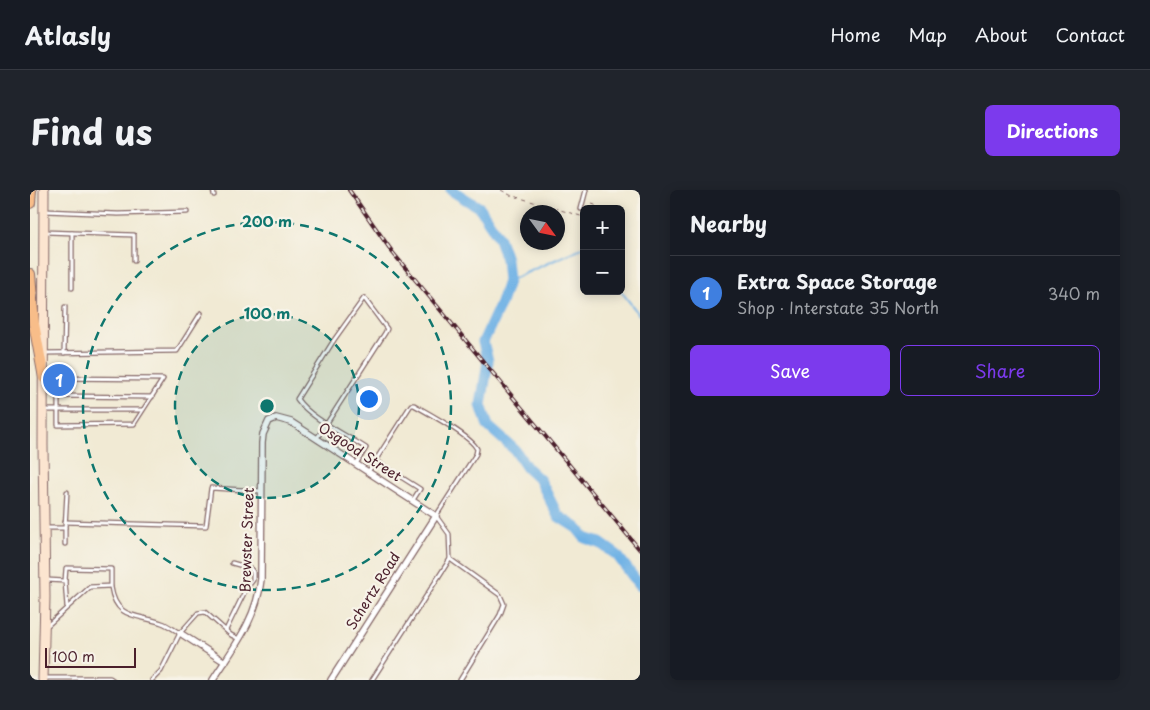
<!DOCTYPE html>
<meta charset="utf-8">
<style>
body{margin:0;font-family:"Playpen Sans",sans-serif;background:#20242c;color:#f1f3f6}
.controls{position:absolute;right:15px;top:15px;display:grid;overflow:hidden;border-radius:8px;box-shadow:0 2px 12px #0003}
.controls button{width:45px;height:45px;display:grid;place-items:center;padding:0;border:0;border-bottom:1px solid #363941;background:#171b24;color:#f1f3f6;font:25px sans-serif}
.compass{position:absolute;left:490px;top:15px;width:45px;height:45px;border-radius:50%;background:#171b24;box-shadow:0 2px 12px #0003;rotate:123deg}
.scale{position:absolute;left:15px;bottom:12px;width:91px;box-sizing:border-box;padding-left:5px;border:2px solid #4a1f2b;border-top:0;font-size:14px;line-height:18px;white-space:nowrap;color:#4a1f2b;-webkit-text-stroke:4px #f7f3e8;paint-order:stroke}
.you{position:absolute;left:338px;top:208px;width:18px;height:18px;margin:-12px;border:4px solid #fff;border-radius:50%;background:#1a73e8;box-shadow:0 0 0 8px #1a73e833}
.badge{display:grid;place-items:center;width:32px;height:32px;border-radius:50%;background:#7c3aed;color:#fff;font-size:16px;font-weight:700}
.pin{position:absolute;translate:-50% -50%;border:2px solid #fff;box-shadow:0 1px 5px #0006}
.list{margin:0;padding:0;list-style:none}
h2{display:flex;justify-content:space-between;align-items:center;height:65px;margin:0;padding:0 20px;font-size:21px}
h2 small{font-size:16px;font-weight:400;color:#9ea1a6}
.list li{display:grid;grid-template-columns:32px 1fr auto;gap:15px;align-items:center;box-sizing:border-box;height:75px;padding:0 20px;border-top:1px solid #363941}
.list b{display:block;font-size:19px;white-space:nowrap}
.list p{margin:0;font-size:16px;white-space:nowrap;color:#9ea1a6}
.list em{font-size:16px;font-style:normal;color:#9ea1a6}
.actions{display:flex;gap:10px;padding:15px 20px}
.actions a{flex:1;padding:11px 0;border:1px solid #7c3aed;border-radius:8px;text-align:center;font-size:18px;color:#7c3aed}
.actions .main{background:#7c3aed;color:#fff}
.map{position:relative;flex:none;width:610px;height:490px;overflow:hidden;border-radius:8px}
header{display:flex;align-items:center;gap:30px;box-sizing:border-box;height:70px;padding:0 25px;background:#171b24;border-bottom:1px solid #363941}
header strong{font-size:24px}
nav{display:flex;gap:28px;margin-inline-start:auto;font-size:18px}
.intro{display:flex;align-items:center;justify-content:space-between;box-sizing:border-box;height:120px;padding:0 30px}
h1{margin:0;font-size:35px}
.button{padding:12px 22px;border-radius:8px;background:#7c3aed;color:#fff;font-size:18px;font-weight:700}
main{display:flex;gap:30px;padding:0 30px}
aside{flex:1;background:#171b24;border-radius:8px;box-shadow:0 2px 12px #0003}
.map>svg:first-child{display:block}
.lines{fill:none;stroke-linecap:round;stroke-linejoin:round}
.stream{stroke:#71b2e5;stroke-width:2}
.river{stroke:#71b2e5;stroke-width:11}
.lane-casing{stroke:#846666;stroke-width:5.5}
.street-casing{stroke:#846666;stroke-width:8}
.secondary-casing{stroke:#846666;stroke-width:11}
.highway-casing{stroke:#846666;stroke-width:12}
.path{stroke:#846666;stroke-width:1;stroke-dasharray:4 4;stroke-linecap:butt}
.lane{stroke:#fff;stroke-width:3}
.street{stroke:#fff;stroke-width:5.5}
.secondary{stroke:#fce5d0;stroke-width:9}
.highway{stroke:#f8bd89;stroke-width:10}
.rail-casing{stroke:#4a1f2b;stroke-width:4}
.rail{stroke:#f7f3e8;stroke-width:2;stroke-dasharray:5.5;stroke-linecap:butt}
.ring{fill:none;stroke:#0f766e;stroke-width:2.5;stroke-dasharray:9 6}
.labels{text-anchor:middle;stroke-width:4.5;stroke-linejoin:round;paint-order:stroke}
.street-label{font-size:14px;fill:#4a1f2b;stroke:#f7f3e8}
.centre{fill:#0f766e;stroke:#f7f3e8;stroke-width:2.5}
.ring-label{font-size:15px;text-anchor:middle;font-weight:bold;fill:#0f766e;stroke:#f7f3e8;stroke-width:4.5;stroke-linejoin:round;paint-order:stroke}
</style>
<header>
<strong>Atlasly</strong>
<nav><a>Home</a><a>Map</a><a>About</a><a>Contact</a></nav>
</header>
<div class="intro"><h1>Find us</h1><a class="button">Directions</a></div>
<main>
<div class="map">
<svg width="610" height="490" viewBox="0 0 610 490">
<rect width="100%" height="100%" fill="#f7f3e8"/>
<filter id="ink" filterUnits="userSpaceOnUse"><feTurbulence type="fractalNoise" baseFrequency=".02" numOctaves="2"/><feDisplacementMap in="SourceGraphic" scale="10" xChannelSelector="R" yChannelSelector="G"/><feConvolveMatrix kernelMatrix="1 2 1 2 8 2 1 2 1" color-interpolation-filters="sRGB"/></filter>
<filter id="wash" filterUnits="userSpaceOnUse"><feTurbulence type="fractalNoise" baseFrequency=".0096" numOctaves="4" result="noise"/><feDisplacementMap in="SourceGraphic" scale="20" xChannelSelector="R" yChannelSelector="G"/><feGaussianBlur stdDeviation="1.12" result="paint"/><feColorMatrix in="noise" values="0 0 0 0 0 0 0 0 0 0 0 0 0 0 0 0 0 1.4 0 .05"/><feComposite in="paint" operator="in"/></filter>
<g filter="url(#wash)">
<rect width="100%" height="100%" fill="#f1ead4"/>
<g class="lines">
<!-- stream -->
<g class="stream">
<polyline points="478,91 554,57"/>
<polyline points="591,101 610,126"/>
</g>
<!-- river -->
<polyline class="river" points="421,0 450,18 468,46 476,69 478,91 471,113 453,152 458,171 451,215 458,236 485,260 497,278 510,290 528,326 547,338 555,348 570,353 587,365 610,396"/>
</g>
</g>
<g filter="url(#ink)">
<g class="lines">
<!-- lane casing -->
<g class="lane-casing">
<g id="lane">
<polyline points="183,0 184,5"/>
<polyline points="551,19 556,0"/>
<polyline points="15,21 88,24 157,22"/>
<polyline points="15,42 104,45 104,71"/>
<polyline points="42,98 42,43"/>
<polyline points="15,163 147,161 171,123"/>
<polyline points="34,163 35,117"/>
<polyline points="14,220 28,220 28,235 104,234 133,189 17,188"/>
<polyline points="112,220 28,220 28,206 122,207"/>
<path d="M287,248L297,233L355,143L357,139L334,108L304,150L267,209C281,229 315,244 336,258L326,274"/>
<polyline points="344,270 390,299 383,310"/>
<path d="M338,282L381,215H384C398,223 441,246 447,259L446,264L406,326L419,344L420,369L342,490"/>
<polyline points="35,332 176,336 181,298 231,301"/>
<polyline points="15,338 35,338 37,302"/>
<polyline points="35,354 35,338"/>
<polyline points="420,369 470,405 474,414 470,425 430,490"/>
<polyline points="35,391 37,417"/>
<path d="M81,397C86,430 107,424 132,433C138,435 144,440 150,443"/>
<polyline points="17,436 60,397 81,396 81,379 36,378 35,391 17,390"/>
<polyline points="196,440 216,399 223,390 223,382 220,378 202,373"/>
<polyline points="15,488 80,488 83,490"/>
<polyline points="122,490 131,481 150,443 168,423 175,422 201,445 209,449"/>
</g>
</g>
<!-- street casing -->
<g class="street-casing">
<g id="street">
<polyline points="150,443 195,472"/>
<path d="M183,490C204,457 227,429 231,389L232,253L233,244L239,231L246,228L261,232L406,326L301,490"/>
</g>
</g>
<!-- secondary casing -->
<g class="secondary-casing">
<polyline id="secondary" points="13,490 15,407 13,255 14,0"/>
</g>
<!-- highway casing -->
<g class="highway-casing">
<g id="highway">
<polyline points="0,13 1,0"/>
<polyline points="0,84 4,134 14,188"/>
</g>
</g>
<!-- path -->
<g class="path">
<polyline points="471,0 480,5 554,27"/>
<polyline points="562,14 565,15 567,19"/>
</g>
<!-- lane -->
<use href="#lane" class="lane"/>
<!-- street -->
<use href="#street" class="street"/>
<!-- secondary -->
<use href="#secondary" class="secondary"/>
<!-- highway -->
<use href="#highway" class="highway"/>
<!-- rail casing -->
<g class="rail-casing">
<polyline id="rail" points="319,0 363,63 610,360"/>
</g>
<!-- rail -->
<use href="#rail" class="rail"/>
</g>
</g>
<!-- distance rings -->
<circle cx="237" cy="216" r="92" fill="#0f766e" fill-opacity=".12"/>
<g class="ring">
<circle cx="237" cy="216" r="92"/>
<circle cx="237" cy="216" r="184"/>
</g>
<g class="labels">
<!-- street labels -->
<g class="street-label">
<text transform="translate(330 262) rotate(33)" y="5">Osgood Street</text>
<text transform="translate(217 350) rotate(-88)" y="5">Brewster Street</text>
<text transform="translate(343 401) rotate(-58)" y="5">Schertz Road</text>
</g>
</g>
<circle cx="237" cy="216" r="8" class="centre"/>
<g class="ring-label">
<text x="237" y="37">200 m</text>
<text x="237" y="129">100 m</text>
</g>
</svg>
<div class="controls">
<button>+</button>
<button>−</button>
</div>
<svg class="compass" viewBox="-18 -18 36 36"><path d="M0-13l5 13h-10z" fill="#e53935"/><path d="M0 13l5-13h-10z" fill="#9ea1a6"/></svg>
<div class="scale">100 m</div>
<div class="you"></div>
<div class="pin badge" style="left:29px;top:190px;background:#3f7fe0">1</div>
</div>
<aside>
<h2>Nearby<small></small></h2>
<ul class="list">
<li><span class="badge" style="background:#3f7fe0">1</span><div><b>Extra Space Storage</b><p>Shop · Interstate 35 North</p></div><em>340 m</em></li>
</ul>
<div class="actions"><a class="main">Save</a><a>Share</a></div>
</aside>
</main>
